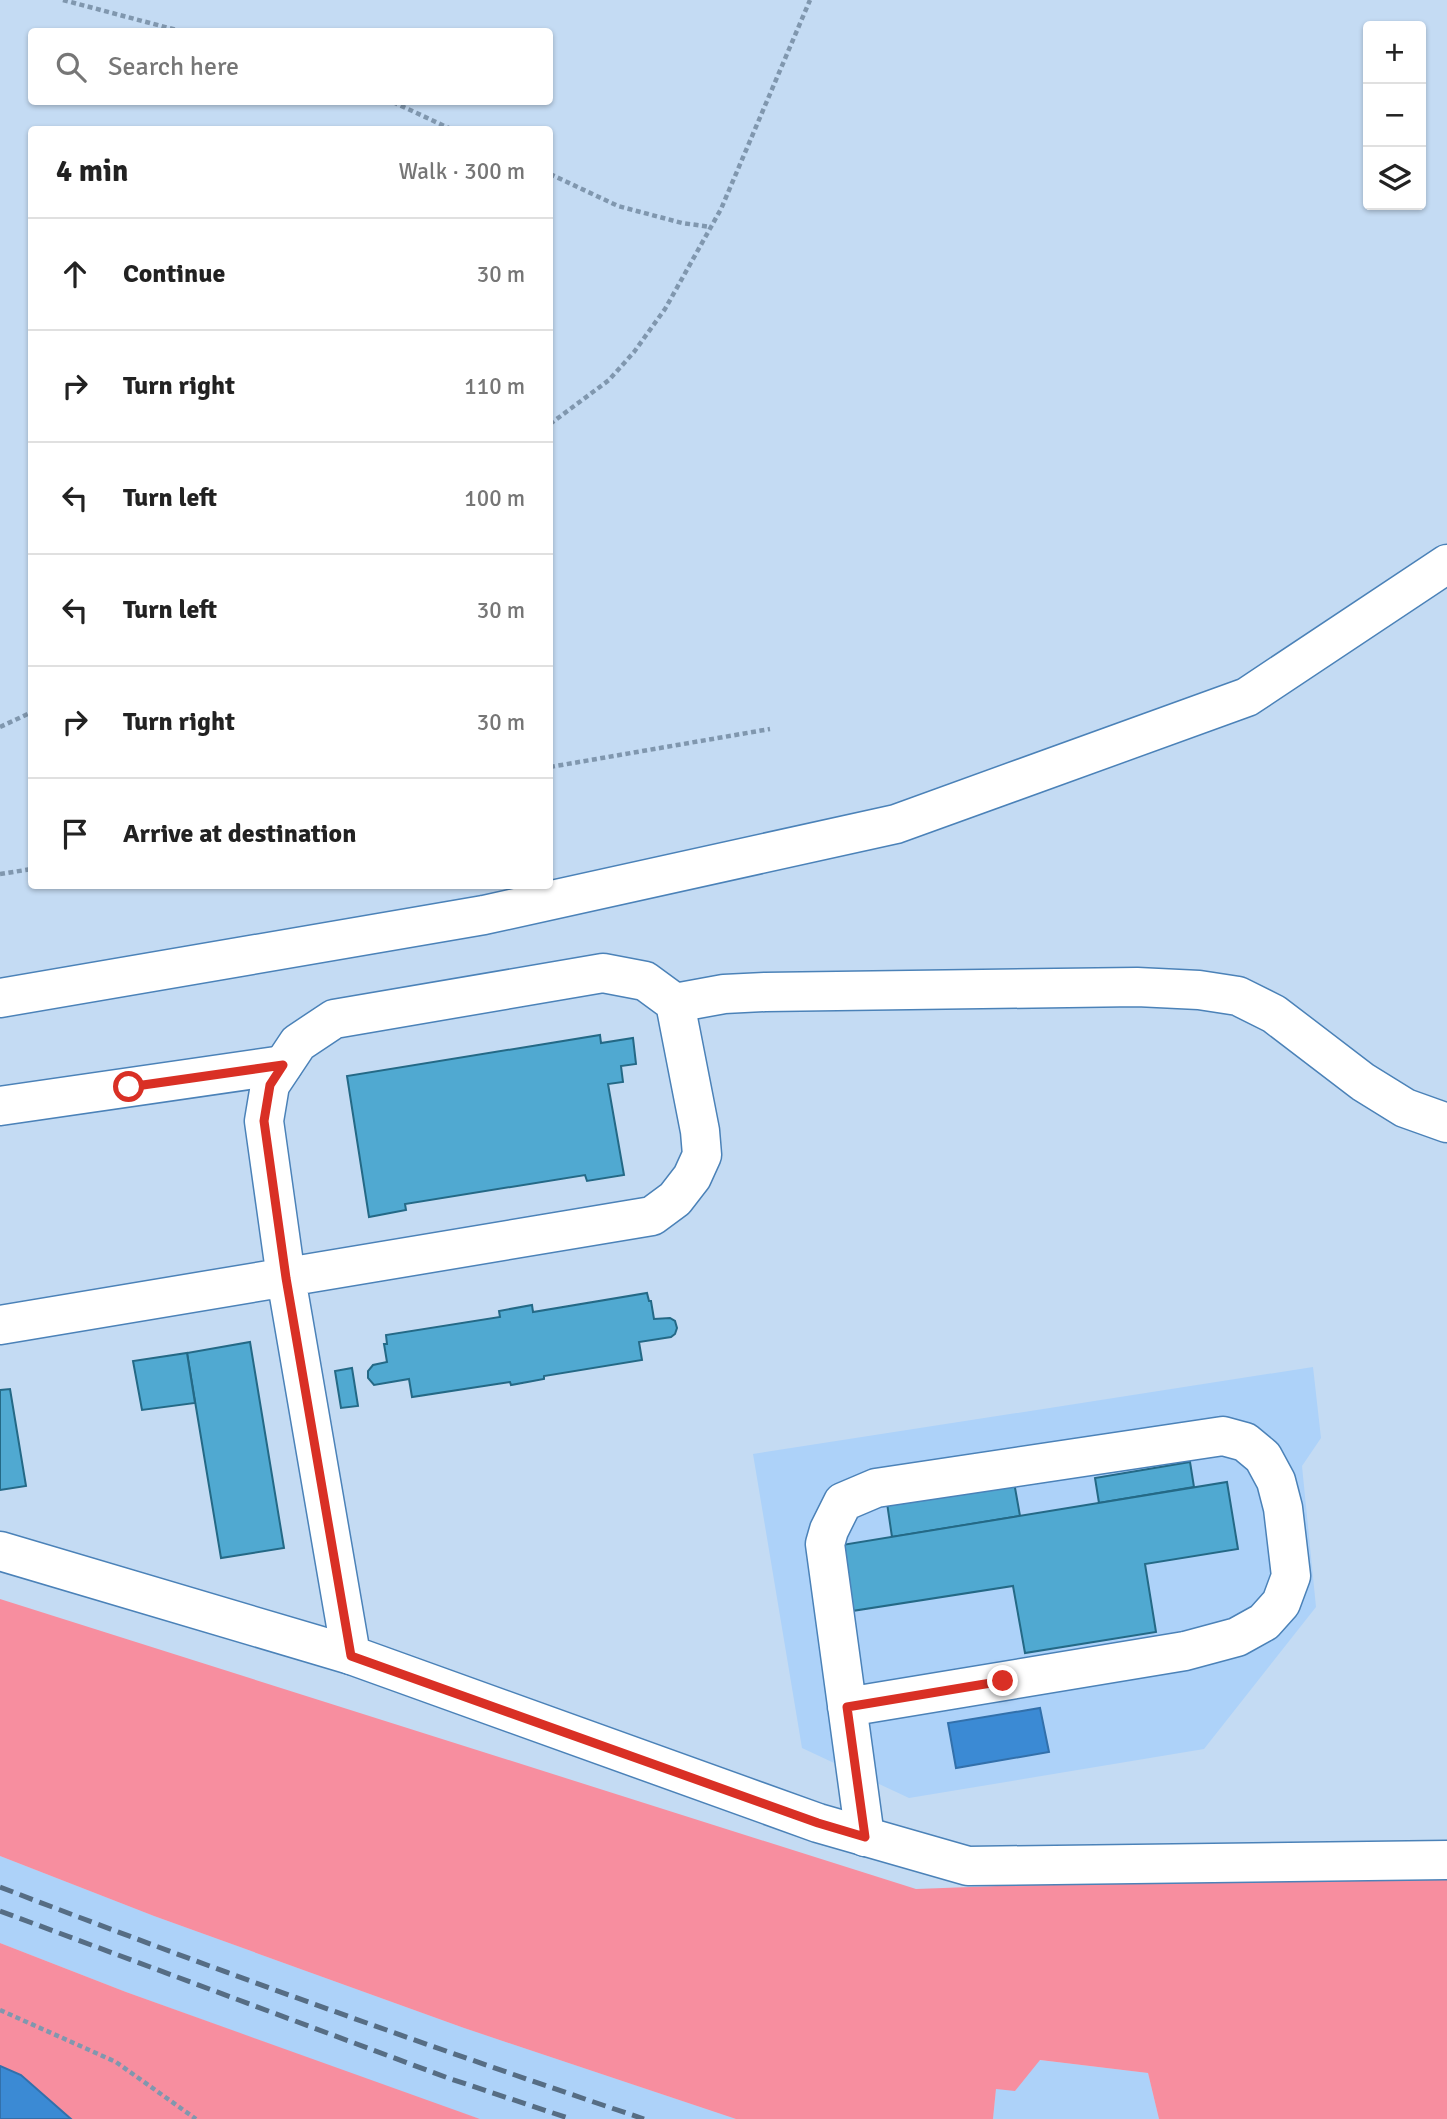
<!DOCTYPE html>
<meta charset="utf-8">
<style>
body{margin:0;font-family:Signika,sans-serif;background:#f6f6f6;color:#222}
.controls{position:absolute;right:21px;top:21px;display:grid;overflow:hidden;border-radius:7px;box-shadow:0 2px 5px #0004}
.controls button{width:63px;height:63px;display:grid;place-items:center;padding:0;border:0;border-bottom:2px solid #e0e0e0;background:#fff;color:#222;font:35px sans-serif}
.stop{position:absolute;width:21px;height:21px;margin:-16px;border:5px solid #d93025;border-radius:50%;background:#fff}
.stop.end{background:#d93025;border-color:#fff;box-shadow:0 2px 7px #0008}
.list{margin:0;padding:0;list-style:none}
h2{display:flex;justify-content:space-between;align-items:center;height:91px;margin:0;padding:0 28px;font-size:30px}
h2 small{font-size:23px;font-weight:400;color:#767676}
.list li{display:grid;grid-template-columns:46px 1fr auto;gap:21px;align-items:center;box-sizing:border-box;height:112px;padding:0 28px;border-top:2px solid #e0e0e0}
.list b{display:block;font-size:26px;white-space:nowrap}
.list em{font-size:23px;font-style:normal;color:#767676}
.icon{flex:none;width:38px;height:38px;fill:none;stroke:currentColor;stroke-width:2;stroke-linecap:round;stroke-linejoin:round}
.map{position:relative;flex:none;width:1447px;height:2119px;overflow:hidden}
.search{position:absolute;background:#fff;box-shadow:0 2px 5px #0004;left:28px;top:28px;width:525px;height:77px;display:flex;align-items:center;gap:18px;box-sizing:border-box;padding:0 24px;border-radius:7px;color:#767676;font-size:26px}
.panel{position:absolute;background:#fff;box-shadow:0 2px 5px #0004;left:28px;top:126px;width:525px;height:763px;border-radius:7px}
.map>svg:first-child{display:block}
.built{fill:#add2f9}
.green{fill:#f78e9f}
.water{fill:#3b8ad4;stroke:#3270ab;stroke-width:2}
.building{fill:#50a9d1;stroke:#246986;stroke-width:2}
.lines{fill:none;stroke-linecap:round;stroke-linejoin:round}
.minor-casing{stroke:#4b82b8;stroke-width:41}
.major-casing{stroke:#4b82b8;stroke-width:41}
.path{stroke:#8097ae;stroke-width:4.5;stroke-dasharray:5 3.5;stroke-linecap:butt}
.minor{stroke:#fff;stroke-width:38}
.major{stroke:#fff;stroke-width:38}
.rail{stroke:#566d84;stroke-width:5;stroke-dasharray:14 7;stroke-linecap:butt}
.route{stroke:#d93025;stroke-width:9}
</style>
<div class="map">
<svg width="1447" height="2119" viewBox="0 0 1447 2119">
<rect width="100%" height="100%" fill="#c4dbf3"/>
<!-- built -->
<g class="built">
<polygon points="1313,1367 1321,1438 1302,1466 1316,1607 1204,1749 909,1798 802,1748 753,1454"/>
<polygon points="0,1856 154,1916 464,2028 736,2119 480,2119 437,2105 126,1992 0,1943"/>
<polygon points="1039,2060 1148,2073 1159,2119 993,2119 996,2089 1015,2090"/>
</g>
<!-- green -->
<g class="green">
<polygon points="0,1599 916,1889 1239,1877 1447,1878 1447,2119 1159,2119 1148,2073 1040,2060 1015,2091 996,2089 993,2119 736,2119 464,2028 154,1916 0,1856"/>
<polygon points="0,1943 126,1992 480,2119 71,2119 21,2075 0,2066"/>
</g>
<!-- water -->
<g class="water">
<polygon points="1040,1708 1049,1752 956,1768 948,1723"/>
<polygon points="0,2066 21,2075 71,2119 0,2119"/>
</g>
<!-- building -->
<g class="building">
<polygon points="600,1035 601,1043 633,1038 636,1064 621,1066 623,1082 608,1084 624,1175 587,1181 585,1175 405,1204 406,1210 369,1217 347,1076"/>
<polygon points="647,1293 649,1301 651,1301 654,1319 670,1318 675,1321 677,1328 675,1334 671,1337 639,1342 642,1360 544,1376 544,1379 511,1385 510,1382 412,1397 409,1379 374,1385 368,1378 368,1371 373,1365 387,1362 384,1344 387,1344 386,1335 500,1317 499,1311 532,1305 533,1312"/>
<polygon points="250,1342 284,1548 221,1558 187,1353"/>
<polygon points="187,1353 195,1403 142,1410 133,1361"/>
<polygon points="352,1368 358,1406 341,1408 335,1371"/>
<polygon points="10,1389 26,1486 0,1490 0,1390"/>
<polygon points="1190,1462 1194,1487 1099,1503 1095,1478"/>
<polygon points="1014,1482 1020,1516 892,1537 887,1503"/>
<polygon points="1227,1482 1238,1549 1145,1564 1156,1632 1025,1653 1013,1586 852,1611 842,1545"/>
</g>
<g class="lines">
<!-- minor casing -->
<g class="minor-casing">
<g id="minor">
<polyline points="675,1003 724,994 765,992 1137,987 1199,990 1238,996 1274,1014 1363,1082 1405,1108 1447,1123"/>
<polyline points="0,1106 283,1065"/>
<polyline points="0,1325 652,1216 675,1199 692,1177 702,1155 700,1131 675,1003 645,981 603,973 334,1019 298,1043 270,1085 264,1121 286,1278 351,1655 818,1823 968,1866 1447,1860"/>
<polyline points="0,1551 351,1655"/>
<polyline points="847,1707 1185,1651 1237,1637 1264,1622 1281,1603 1291,1576 1283,1508 1276,1481 1263,1457 1245,1442 1223,1436 876,1488 843,1502 829,1530 825,1544 865,1837"/>
</g>
</g>
<!-- major casing -->
<g class="major-casing">
<polyline id="major" points="0,998 484,915 896,824 1247,697 1447,564"/>
</g>
<!-- path -->
<g class="path">
<polyline points="63,0 184,32"/>
<polyline points="393,102 453,130"/>
<polyline points="550,174 618,206 682,223 711,227"/>
<polyline points="550,424 609,380 634,352 665,309 721,209 810,0"/>
<polyline points="0,727 32,712"/>
<polyline points="550,767 770,729"/>
<polyline points="0,874 32,869"/>
<polyline points="0,2010 116,2062 196,2119"/>
</g>
<!-- minor -->
<use href="#minor" class="minor"/>
<!-- major -->
<use href="#major" class="major"/>
<!-- rail -->
<g class="rail">
<path d="M0,1887C213,1969 427,2046 644,2119"/>
<polyline points="0,1911 448,2078 571,2119"/>
</g>
</g>
<g class="lines">
<!-- route -->
<polyline class="route" points="129,1087 283,1065 270,1085 264,1121 286,1278 351,1656 818,1823 865,1837 847,1707 1003,1681"/>
</g>
</svg>
<div class="controls">
<button>+</button>
<button>−</button>
<button><svg class="icon" aria-label="layers" viewBox="0 0 24 24"><path d="M12 4l9 5-9 5-9-5zM3 14l9 5 9-5"/></svg></button>
</div>
<div class="stop" style="left:129px;top:1087px"></div>
<div class="stop end" style="left:1003px;top:1681px"></div>
<div class="search"><svg class="icon" aria-label="search" viewBox="0 0 24 24"><circle cx="10" cy="10" r="6"/><path d="M15 15l6 6"/></svg>Search here</div>
<section class="panel">
<h2>4 min<small>Walk · 300 m</small></h2>
<ul class="list">
<li><svg class="icon" aria-label="ahead" viewBox="0 0 24 24"><path d="M12 20V5M6 11l6-6 6 6"/></svg><div><b>Continue</b></div><em>30 m</em></li>
<li><svg class="icon" aria-label="right" viewBox="0 0 24 24"><path d="M7 20v-9h11M14 6l5 5-5 5"/></svg><div><b>Turn right</b></div><em>110 m</em></li>
<li><svg class="icon" aria-label="left" viewBox="0 0 24 24"><path d="M17 20v-9H6M10 6l-5 5 5 5"/></svg><div><b>Turn left</b></div><em>100 m</em></li>
<li><svg class="icon" aria-label="left" viewBox="0 0 24 24"><path d="M17 20v-9H6M10 6l-5 5 5 5"/></svg><div><b>Turn left</b></div><em>30 m</em></li>
<li><svg class="icon" aria-label="right" viewBox="0 0 24 24"><path d="M7 20v-9h11M14 6l5 5-5 5"/></svg><div><b>Turn right</b></div><em>30 m</em></li>
<li><svg class="icon" aria-label="arrive" viewBox="0 0 24 24"><path d="M6 21V4h12l-3 4 3 4H6"/></svg><div><b>Arrive at destination</b></div></li>
</ul>
</section>
</div>
